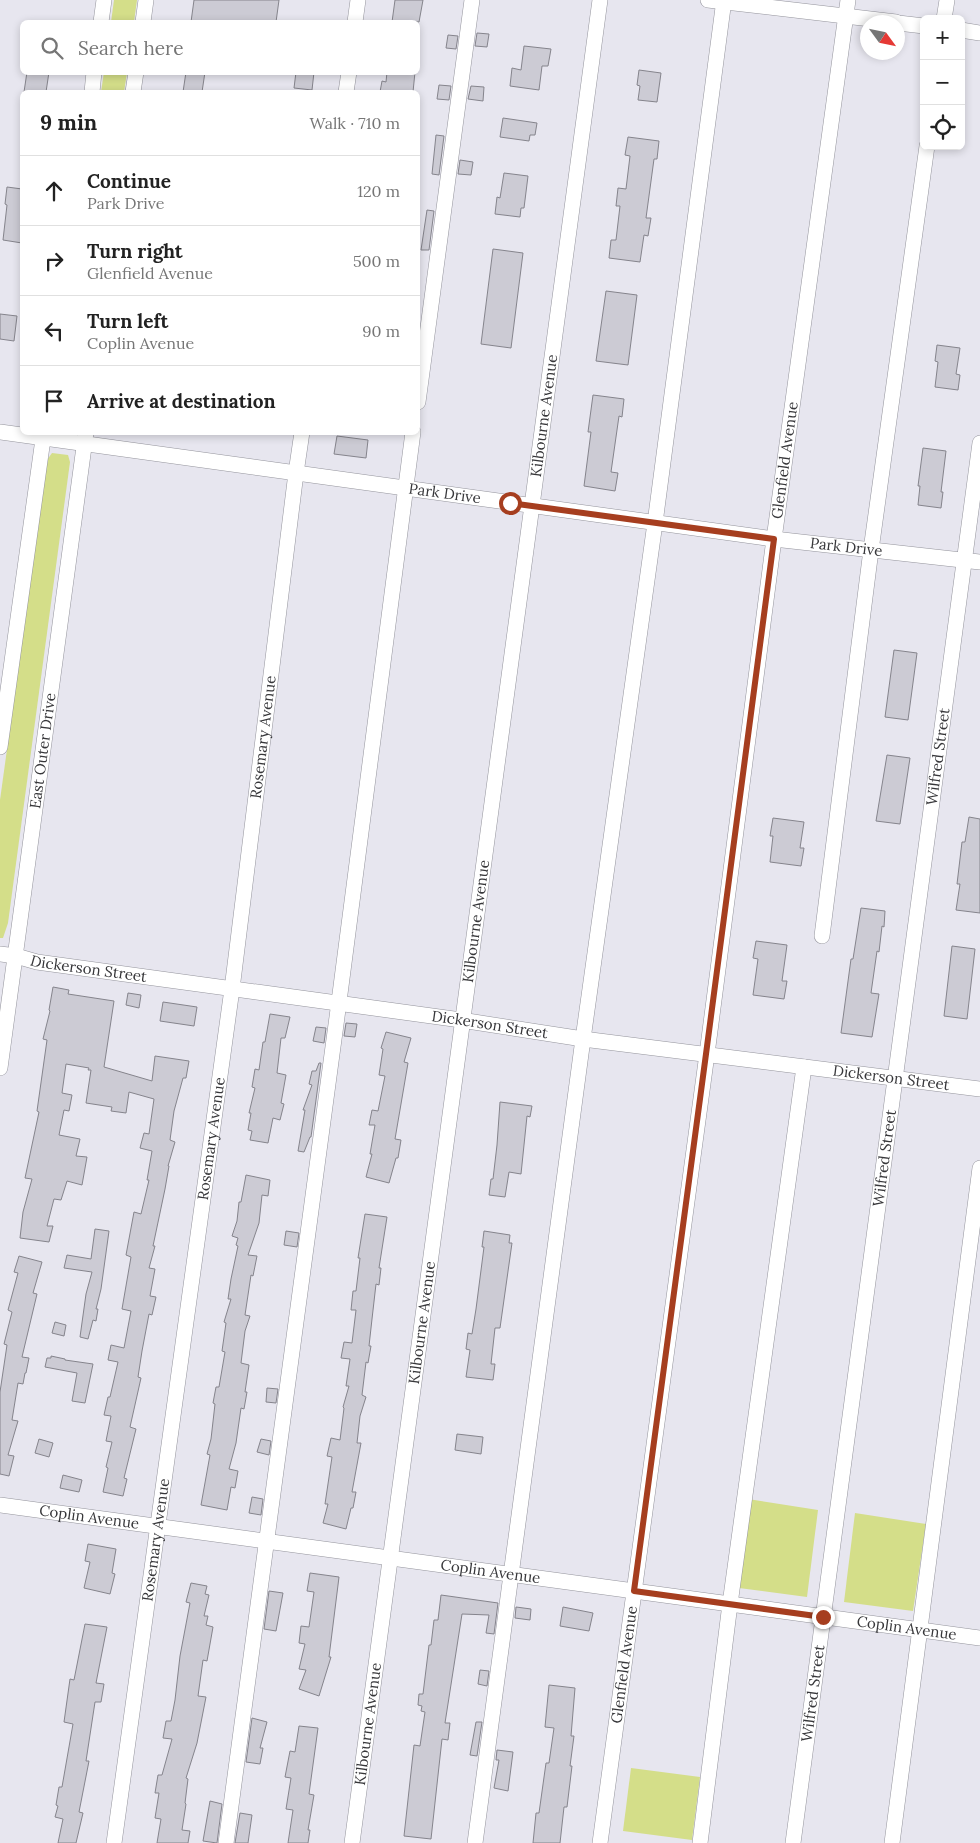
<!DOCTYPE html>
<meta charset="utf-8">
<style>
body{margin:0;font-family:Lora,serif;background:#f2f2f2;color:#222}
.controls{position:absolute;right:15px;top:15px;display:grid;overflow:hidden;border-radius:8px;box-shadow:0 2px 8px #0003}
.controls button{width:45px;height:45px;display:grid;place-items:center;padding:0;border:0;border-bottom:1px solid #e0e0e0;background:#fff;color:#222;font:25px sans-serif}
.compass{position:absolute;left:860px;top:15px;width:45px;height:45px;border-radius:50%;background:#fff;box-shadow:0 2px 8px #0003;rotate:123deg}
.stop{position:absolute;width:15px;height:15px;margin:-11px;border:4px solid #a63e1f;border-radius:50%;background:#fff}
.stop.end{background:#a63e1f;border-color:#fff;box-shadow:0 1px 5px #0008}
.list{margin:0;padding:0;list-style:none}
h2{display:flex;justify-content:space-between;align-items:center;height:65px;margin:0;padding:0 20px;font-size:21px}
h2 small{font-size:16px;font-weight:400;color:#767676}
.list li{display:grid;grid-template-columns:32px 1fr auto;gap:15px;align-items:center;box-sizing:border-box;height:70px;padding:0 20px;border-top:1px solid #e0e0e0}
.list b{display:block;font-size:19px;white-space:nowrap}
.list p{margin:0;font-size:16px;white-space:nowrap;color:#767676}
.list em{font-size:16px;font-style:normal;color:#767676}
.icon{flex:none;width:28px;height:28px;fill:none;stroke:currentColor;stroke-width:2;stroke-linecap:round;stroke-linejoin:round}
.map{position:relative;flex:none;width:980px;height:1843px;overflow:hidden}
.search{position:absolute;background:#fff;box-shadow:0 2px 8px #0003;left:20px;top:20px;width:400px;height:55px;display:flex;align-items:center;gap:12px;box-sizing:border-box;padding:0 18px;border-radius:8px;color:#767676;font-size:19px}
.panel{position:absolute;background:#fff;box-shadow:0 2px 8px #0003;left:20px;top:90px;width:400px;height:345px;border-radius:8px}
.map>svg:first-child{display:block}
.green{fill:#d4de89}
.building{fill:#cccbd4;stroke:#85848c}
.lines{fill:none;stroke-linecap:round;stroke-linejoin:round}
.minor-casing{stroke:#94949c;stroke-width:16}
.minor{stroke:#fff;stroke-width:15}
.route{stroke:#a63e1f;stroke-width:6}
.labels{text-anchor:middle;stroke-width:4.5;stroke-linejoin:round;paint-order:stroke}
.street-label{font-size:15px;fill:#37373a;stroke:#e7e6ef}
</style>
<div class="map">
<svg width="980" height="1843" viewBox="0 0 980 1843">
<rect width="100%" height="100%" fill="#e7e6ef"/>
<!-- green -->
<g class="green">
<polygon points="114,0 137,0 134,22 111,22"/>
<polygon points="104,72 127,73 124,92 101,92"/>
<polygon points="52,453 68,455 70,462 8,923 3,938 0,938 0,800 47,460"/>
<polygon points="748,1499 818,1510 807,1597 739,1588"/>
<polygon points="855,1513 926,1524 913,1611 844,1602"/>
<polygon points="631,1768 700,1777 692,1840 623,1831"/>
</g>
<!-- building -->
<g class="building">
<polygon points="194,0 279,0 276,22 191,22"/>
<polygon points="395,0 423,0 419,22 392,22"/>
<polygon points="477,33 489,34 487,47 475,46"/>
<polygon points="448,35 458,36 456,49 446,48"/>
<polygon points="524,46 551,49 548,66 542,66 539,90 510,86 512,68 521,70"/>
<polygon points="639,70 661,73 657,102 638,100 640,86 637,85"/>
<polygon points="27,72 49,72 46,92 24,92"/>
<polygon points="186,72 205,72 202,92 183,92"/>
<polygon points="296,72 314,72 312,90 294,88"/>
<polygon points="387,72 415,72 413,92 380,92 382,81 386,82"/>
<polygon points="439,85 451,86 449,100 437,99"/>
<polygon points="471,86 484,87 483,101 468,99"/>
<polygon points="503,118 537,123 535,135 530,135 529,141 500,137"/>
<polygon points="436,135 444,136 439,175 432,174"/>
<polygon points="628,137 659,141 657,159 654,159 646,218 651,218 648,236 644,235 640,262 609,258 611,240 616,240 620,206 616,206 618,188 626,189 630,156 625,155"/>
<polygon points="460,160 473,162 471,175 458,174"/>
<polygon points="504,173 528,176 524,208 521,208 520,217 495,214 497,197 500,198"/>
<polygon points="7,187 22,189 22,243 3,240 7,205 5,204"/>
<polygon points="427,210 434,211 429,250 421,250"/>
<polygon points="493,249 523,253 511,348 481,344"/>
<polygon points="606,291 637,295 628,365 596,361"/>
<polygon points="0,314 17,316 14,341 0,339"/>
<polygon points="937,345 960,348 956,374 960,375 958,390 935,387 938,362 935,361"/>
<polygon points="593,395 624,399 622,417 619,416 611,472 618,473 615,491 584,486 591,432 588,432"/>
<polygon points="337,436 368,440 366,458 334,454"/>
<polygon points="923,448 946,451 941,492 943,492 941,508 918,505 920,486 918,486"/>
<polygon points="894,650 917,653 908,720 885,717"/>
<polygon points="887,755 910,758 900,824 876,821"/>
<polygon points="969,817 980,819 980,913 956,910 960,884 957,884 962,842 965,842"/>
<polygon points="773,818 804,822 800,848 804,848 801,866 770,862 773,836 770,836"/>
<polygon points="861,908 885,911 884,927 882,926 879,952 877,951 871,993 879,994 872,1037 841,1033 851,959 853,959"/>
<polygon points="756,941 787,945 782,981 787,981 784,999 753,995 758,959 753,958"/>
<polygon points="952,946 975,949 967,1019 944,1016"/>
<polygon points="53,987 69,990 68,994 114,1001 104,1067 152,1081 155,1056 189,1061 186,1078 183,1078 174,1111 170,1140 175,1142 168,1166 169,1166 165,1189 153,1246 155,1246 149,1268 155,1269 150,1296 156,1297 152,1315 149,1314 142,1351 138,1377 141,1378 130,1427 136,1429 124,1478 127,1479 123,1496 103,1492 108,1468 106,1467 112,1442 106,1441 111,1416 104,1415 108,1397 110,1397 118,1362 108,1360 111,1345 124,1348 131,1311 122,1309 131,1257 126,1255 134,1212 141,1214 149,1180 147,1180 152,1151 140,1148 144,1133 149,1134 154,1099 129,1092 126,1113 111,1111 112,1107 86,1103 91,1070 88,1070 89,1068 66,1064 62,1093 72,1095 69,1111 64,1110 59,1135 80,1139 76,1156 87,1157 82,1185 67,1181 61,1200 54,1199 47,1226 53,1226 49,1242 20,1238 23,1212 32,1179 25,1178 39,1112 37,1111 47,1040 43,1039 50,1011 49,1010"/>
<polygon points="128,993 141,995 139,1008 126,1005"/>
<polygon points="163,1002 197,1007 194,1026 160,1021"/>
<polygon points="270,1014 290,1017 285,1038 281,1038 277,1073 286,1075 281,1103 284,1104 280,1120 273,1118 268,1143 250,1140 252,1131 248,1130 251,1113 249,1113 255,1088 252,1087 255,1069 259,1070 263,1042 265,1042"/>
<polygon points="346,1023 357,1024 355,1037 344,1036"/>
<polygon points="316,1027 326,1028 324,1043 313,1041"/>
<polygon points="386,1032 411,1038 404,1062 408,1063 395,1139 401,1140 398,1158 396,1158 389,1183 366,1177 372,1154 370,1154 375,1125 369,1125 372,1110 378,1111 385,1076 379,1075 383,1049 381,1048"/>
<polygon points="319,1063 321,1063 311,1137 310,1137 304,1152 298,1151 305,1110 303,1110 312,1085 309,1084 312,1071 316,1071"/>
<polygon points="500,1102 532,1106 530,1117 527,1116 521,1174 509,1172 505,1197 489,1195 491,1179 493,1179 497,1145"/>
<polygon points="246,1175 270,1180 268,1196 262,1195 259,1223 248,1255 257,1256 253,1276 251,1275 245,1315 250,1316 245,1331 241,1363 249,1365 245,1392 247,1392 244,1409 241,1408 236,1443 229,1469 238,1471 235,1488 231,1487 227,1510 201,1505 210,1455 207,1454 211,1439 215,1404 213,1403 216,1387 219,1387 225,1352 222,1351 226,1323 224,1322 231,1299 228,1299 231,1279 238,1246 236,1245 238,1238 232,1236 237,1221 239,1202 241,1202"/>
<polygon points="365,1214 387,1217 379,1268 381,1268 379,1285 376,1284 372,1319 369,1346 371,1346 368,1363 366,1362 362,1395 366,1397 360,1416 357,1443 361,1443 352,1492 356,1492 353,1508 351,1508 346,1529 323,1523 328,1504 325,1504 332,1457 327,1456 331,1438 340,1440 344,1408 343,1407 349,1386 346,1386 350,1359 341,1358 344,1342 352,1343 356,1310 351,1310 353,1291 356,1291 360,1258 358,1258"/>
<polygon points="95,1229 109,1231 101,1289 96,1309 98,1309 96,1321 93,1320 88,1339 80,1337 86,1294 92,1272 64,1268 67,1255 91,1259"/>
<polygon points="286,1231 299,1233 297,1247 284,1245"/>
<polygon points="484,1231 510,1235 509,1243 512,1243 500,1328 495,1328 491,1364 495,1364 493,1380 466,1377 470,1350 466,1349 468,1333 472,1334 476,1309 484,1247 482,1247"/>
<polygon points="19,1256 42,1262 33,1293 37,1294 22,1357 29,1358 26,1373 25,1373 23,1384 18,1383 12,1420 18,1421 8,1455 14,1456 9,1476 0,1474 0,1392 7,1345 4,1344 12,1312 8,1310 18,1273 14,1272"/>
<polygon points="55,1322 66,1325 64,1336 52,1333"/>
<polygon points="51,1356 65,1359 65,1360 93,1364 85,1403 72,1401 77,1373 45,1367 47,1358 51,1358"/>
<polygon points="267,1388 278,1389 276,1403 266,1402"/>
<polygon points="457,1434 483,1437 481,1454 455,1450"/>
<polygon points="39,1439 53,1443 49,1457 35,1453"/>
<polygon points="261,1439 271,1441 269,1455 257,1452"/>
<polygon points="63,1475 82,1480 79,1492 60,1488"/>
<polygon points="252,1497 263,1499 261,1515 249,1513"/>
<polygon points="88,1544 116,1549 112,1573 115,1574 110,1594 84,1588 90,1562 85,1561"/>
<polygon points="310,1573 339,1577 329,1657 331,1657 319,1696 299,1689 306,1670 299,1669 305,1644 299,1643 301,1626 309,1627 314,1592 307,1591"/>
<polygon points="191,1583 207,1586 205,1594 209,1595 204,1616 208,1616 206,1625 213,1627 207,1661 203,1660 198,1696 206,1697 197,1743 186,1778 188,1779 185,1803 186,1804 182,1830 190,1831 188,1843 157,1843 161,1819 155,1818 159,1793 155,1793 158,1775 162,1775 172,1739 163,1738 166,1721 171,1721 175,1700 180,1656 190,1603 186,1602"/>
<polygon points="269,1591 283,1593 276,1631 264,1629"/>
<polygon points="441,1595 498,1603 494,1634 486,1633 489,1615 462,1614 445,1723 450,1723 448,1740 442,1739 431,1839 404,1836 414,1745 420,1746 425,1712 421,1711 422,1706 418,1705 419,1694 423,1694 429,1645 431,1645 434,1620 438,1620"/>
<polygon points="516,1607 531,1609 530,1620 515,1618"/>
<polygon points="563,1607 593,1613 589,1631 560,1626"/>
<polygon points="85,1624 107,1627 96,1683 104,1684 101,1702 95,1702 86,1761 89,1761 79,1812 83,1813 76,1843 58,1843 63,1819 55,1817 58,1806 56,1805 59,1787 62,1787 73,1724 64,1722 70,1679 74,1680"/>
<polygon points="480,1670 489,1671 487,1686 478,1684"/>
<polygon points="549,1685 575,1688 571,1736 574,1736 570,1766 572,1766 567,1807 564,1807 560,1843 533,1843 536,1813 539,1813 546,1763 549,1763 554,1728 545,1727"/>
<polygon points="252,1718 267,1722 260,1748 263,1748 260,1764 246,1762"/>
<polygon points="476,1722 482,1722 477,1756 470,1755"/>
<polygon points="299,1726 318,1728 309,1794 314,1795 308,1830 310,1830 308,1843 288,1843 293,1810 286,1809 291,1778 285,1777 290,1751 295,1752"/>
<polygon points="497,1750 513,1752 508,1791 494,1788 499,1760 496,1760"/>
<polygon points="210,1801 222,1804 217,1843 203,1841"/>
<polygon points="240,1813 252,1815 248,1843 235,1843"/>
</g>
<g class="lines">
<!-- minor casing -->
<g class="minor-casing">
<g id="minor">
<polyline points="708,0 896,22"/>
<polyline points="944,19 947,0"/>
<polyline points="101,22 104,0"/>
<polyline points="143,22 146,0"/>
<polyline points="355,22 358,0"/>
<polyline points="898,23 924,26"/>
<polyline points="961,30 980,33"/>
<polyline points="92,92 94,72"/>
<polyline points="133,92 136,72"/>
<polyline points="346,92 349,72"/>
<polyline points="418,402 472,0"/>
<path id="s1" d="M0,432L774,539L980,562"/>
<polyline points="0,747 44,432"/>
<polyline points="822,936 871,550 927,146"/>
<path id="s2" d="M0,954L16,956L37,962L461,1020L583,1039L980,1089"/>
<path id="s3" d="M0,1068L86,432"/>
<path id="s4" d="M0,1505L980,1638"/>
<path id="s5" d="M114,1843L232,989L296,473L302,432"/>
<polyline points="226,1843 337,1017 413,432"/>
<path id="s6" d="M352,1843L600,0"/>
<polyline points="475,1843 583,1039 655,523 724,0"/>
<path id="s7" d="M600,1843L707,1054L774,539L848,0"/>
<polyline points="700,1843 730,1604 804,1067"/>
<path id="s8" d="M793,1843L980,443"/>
<polyline points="892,1843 980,1168"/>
</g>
</g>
<!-- minor -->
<use href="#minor" class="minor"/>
</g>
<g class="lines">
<!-- route -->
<polyline class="route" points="510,503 774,539 706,1054 634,1591 823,1617"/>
</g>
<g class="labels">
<!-- street labels -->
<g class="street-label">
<text dy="5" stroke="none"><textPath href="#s6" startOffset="1440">Kilbourne Avenue</textPath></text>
<text dy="5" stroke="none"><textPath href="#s7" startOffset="1395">Glenfield Avenue</textPath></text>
<text dy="5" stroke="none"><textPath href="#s1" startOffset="449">Park Drive</textPath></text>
<text dy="5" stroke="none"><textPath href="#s1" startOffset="854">Park Drive</textPath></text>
<text dy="5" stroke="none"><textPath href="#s5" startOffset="1116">Rosemary Avenue</textPath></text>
<text dy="5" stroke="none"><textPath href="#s3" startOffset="320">East Outer Drive</textPath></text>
<text dy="5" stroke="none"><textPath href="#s8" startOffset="1096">Wilfred Street</textPath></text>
<text dy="5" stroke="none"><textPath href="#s6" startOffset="930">Kilbourne Avenue</textPath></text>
<text dy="5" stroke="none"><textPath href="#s2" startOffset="90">Dickerson Street</textPath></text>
<text dy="5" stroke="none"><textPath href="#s2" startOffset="495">Dickerson Street</textPath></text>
<text dy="5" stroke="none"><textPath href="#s2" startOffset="900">Dickerson Street</textPath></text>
<text dy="5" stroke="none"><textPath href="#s5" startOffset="711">Rosemary Avenue</textPath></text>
<text dy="5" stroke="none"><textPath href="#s8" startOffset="691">Wilfred Street</textPath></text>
<text dy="5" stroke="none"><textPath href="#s6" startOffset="525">Kilbourne Avenue</textPath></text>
<text dy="5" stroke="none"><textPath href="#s4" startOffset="90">Coplin Avenue</textPath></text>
<text dy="5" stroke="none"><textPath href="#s5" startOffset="306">Rosemary Avenue</textPath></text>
<text dy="5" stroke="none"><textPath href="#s4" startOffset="495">Coplin Avenue</textPath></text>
<text dy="5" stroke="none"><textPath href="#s4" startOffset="915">Coplin Avenue</textPath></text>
<text dy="5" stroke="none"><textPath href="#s7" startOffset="180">Glenfield Avenue</textPath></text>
<text dy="5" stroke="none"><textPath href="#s8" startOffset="151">Wilfred Street</textPath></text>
<text dy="5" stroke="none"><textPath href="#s6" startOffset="120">Kilbourne Avenue</textPath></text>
</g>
</g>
</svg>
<div class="controls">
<button>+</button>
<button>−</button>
<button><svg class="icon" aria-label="locate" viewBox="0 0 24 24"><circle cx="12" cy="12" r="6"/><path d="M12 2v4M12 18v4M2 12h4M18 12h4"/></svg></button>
</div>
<svg class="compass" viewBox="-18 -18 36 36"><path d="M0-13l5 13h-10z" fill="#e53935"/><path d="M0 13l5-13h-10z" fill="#767676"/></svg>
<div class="stop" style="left:510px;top:503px"></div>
<div class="stop end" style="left:823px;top:1617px"></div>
<div class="search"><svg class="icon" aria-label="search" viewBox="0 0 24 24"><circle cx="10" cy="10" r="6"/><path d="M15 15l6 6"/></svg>Search here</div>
<section class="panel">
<h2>9 min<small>Walk · 710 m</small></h2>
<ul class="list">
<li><svg class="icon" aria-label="ahead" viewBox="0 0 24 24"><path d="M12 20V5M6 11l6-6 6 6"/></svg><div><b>Continue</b><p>Park Drive</p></div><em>120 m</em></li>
<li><svg class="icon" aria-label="right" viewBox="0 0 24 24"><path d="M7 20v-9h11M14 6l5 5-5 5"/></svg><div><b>Turn right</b><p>Glenfield Avenue</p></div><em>500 m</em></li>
<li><svg class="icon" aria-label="left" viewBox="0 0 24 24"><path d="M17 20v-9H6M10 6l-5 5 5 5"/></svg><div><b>Turn left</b><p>Coplin Avenue</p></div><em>90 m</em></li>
<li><svg class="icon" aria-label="arrive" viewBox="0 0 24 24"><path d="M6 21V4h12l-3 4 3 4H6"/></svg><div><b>Arrive at destination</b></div></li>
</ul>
</section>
</div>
